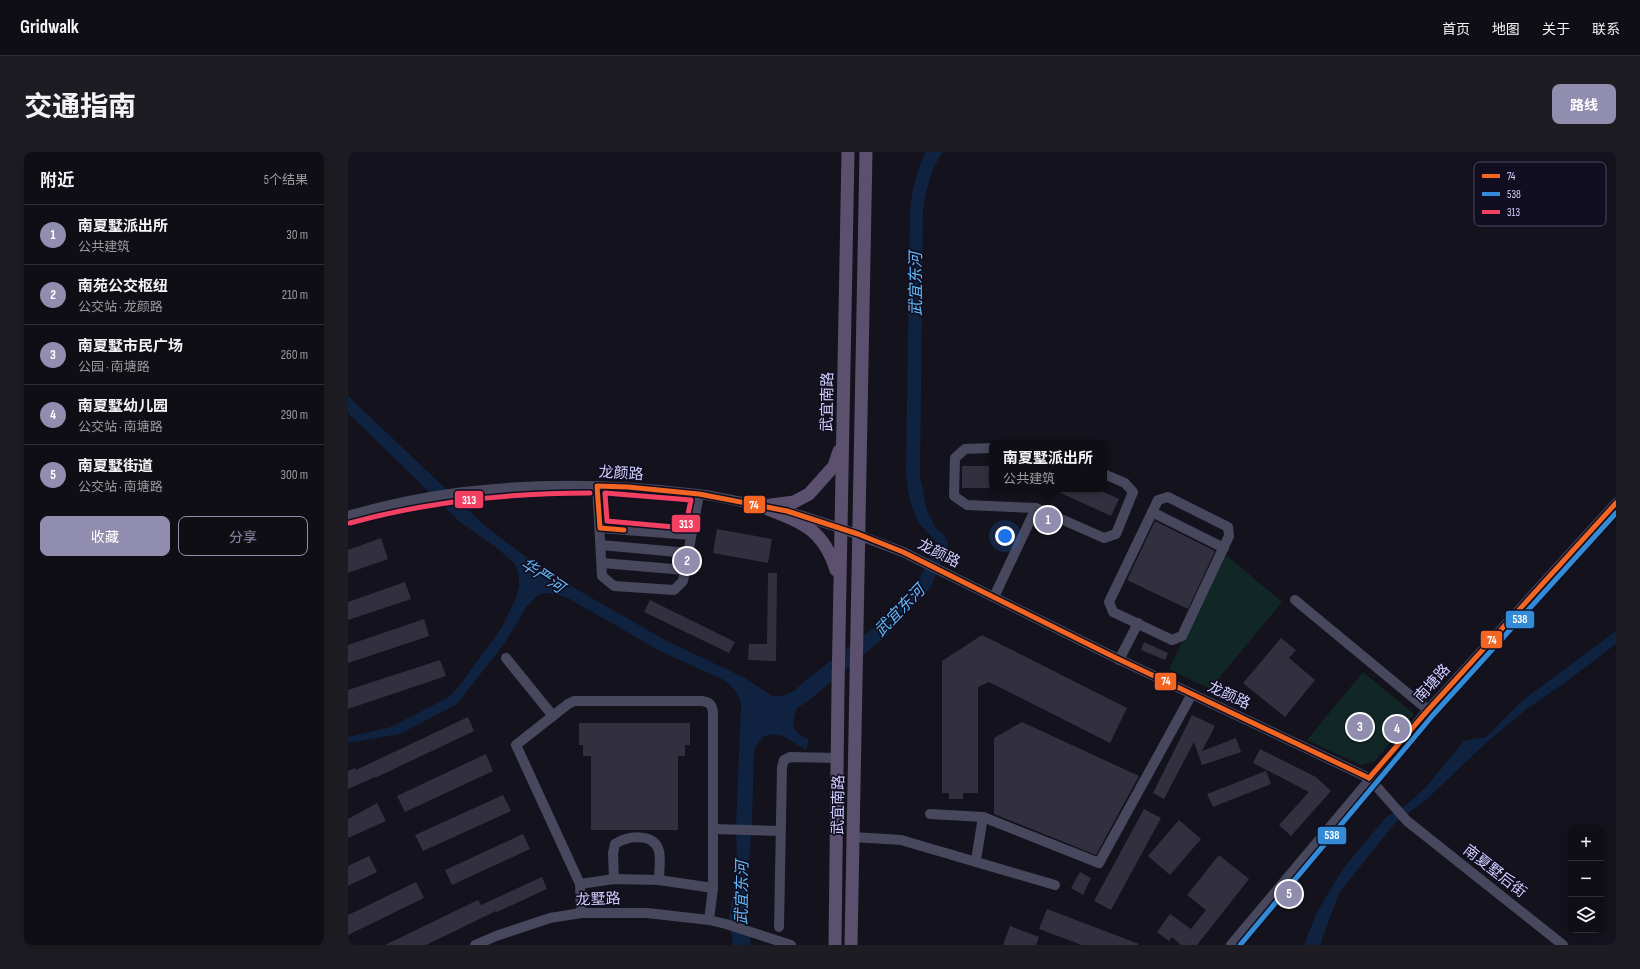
<!DOCTYPE html>
<html lang="zh">
<meta charset="utf-8">
<style>
body{margin:0;font-family:"Sofia Sans Condensed","Noto Sans SC",sans-serif;background:#1d1c22;color:#f1f3f6}
.controls{position:absolute;right:12px;bottom:12px;display:grid;overflow:hidden;border-radius:8px;box-shadow:0 2px 10px #0003}
.controls button{width:36px;height:36px;display:grid;place-items:center;padding:0;border:0;border-bottom:1px solid #2f2e34;background:#0f0e15;color:#f1f3f6;font:20px sans-serif}
.you{position:absolute;left:657px;top:384px;width:14px;height:14px;margin:-10px;border:3px solid #fff;border-radius:50%;background:#1a73e8;box-shadow:0 0 0 6px #1a73e833}
.badge{display:grid;place-items:center;width:26px;height:26px;border-radius:50%;background:#908dae;color:#fff;font-size:13px;font-weight:700}
.pin{position:absolute;translate:-50% -50%;border:2px solid #fff;box-shadow:0 1px 4px #0006}
.popup{position:absolute;left:641px;top:288px;width:118px;height:52px;box-sizing:border-box;display:grid;place-content:center;border-radius:8px;background:#0f0e15;filter:drop-shadow(0 1px 3px #0005);font-size:13px;white-space:nowrap;color:#9b9ca0}
.popup b{font-size:15px;color:#f1f3f6}
.popup::after{content:'';position:absolute;left:50%;top:100%;margin-left:-8px;border:8px solid transparent;border-top-color:#0f0e15}
.list{margin:0;padding:0;list-style:none}
h2{display:flex;justify-content:space-between;align-items:center;height:52px;margin:0;padding:0 16px;font-size:17px}
h2 small{font-size:13px;font-weight:400;color:#9b9ca0}
.list li{display:grid;grid-template-columns:26px 1fr auto;gap:12px;align-items:center;box-sizing:border-box;height:60px;padding:0 16px;border-top:1px solid #2f2e34}
.list b{display:block;font-size:15px;white-space:nowrap}
.list p{margin:0;font-size:13px;white-space:nowrap;color:#9b9ca0}
.list em{font-size:13px;font-style:normal;color:#9b9ca0}
.actions{display:flex;gap:8px;padding:12px 16px}
.actions a{flex:1;padding:9px 0;border:1px solid #908dae;border-radius:8px;text-align:center;font-size:14px;color:#908dae}
.actions .main{background:#908dae;color:#fff}
.icon{flex:none;width:22px;height:22px;fill:none;stroke:currentColor;stroke-width:2;stroke-linecap:round;stroke-linejoin:round}
.map{position:relative;flex:none;width:1268px;height:793px;overflow:hidden;border-radius:8px}
header{display:flex;align-items:center;gap:24px;box-sizing:border-box;height:56px;padding:0 20px;background:#0f0e15;border-bottom:1px solid #2f2e34}
header strong{font-size:19px}
nav{display:flex;gap:22px;margin-inline-start:auto;font-size:14px}
.intro{display:flex;align-items:center;justify-content:space-between;box-sizing:border-box;height:96px;padding:0 24px}
h1{margin:0;font-size:28px}
.button{padding:10px 18px;border-radius:8px;background:#908dae;color:#fff;font-size:14px;font-weight:700}
main{display:flex;gap:24px;padding:0 24px}
aside{flex:1;background:#0f0e15;border-radius:8px;box-shadow:0 2px 10px #0003}
.map>svg:first-child{display:block}
.green{fill:#112726}
.water{fill:#0f2340}
.building{fill:#32303e}
.lines{fill:none;stroke-linecap:round;stroke-linejoin:round}
.minor{stroke:#47475d;stroke-width:10}
.major{stroke:#5b516e;stroke-width:13}
.bus-1-casing{stroke:#100e20;stroke-width:8}
.bus-2-casing{stroke:#100e20;stroke-width:8}
.bus-3-casing{stroke:#100e20;stroke-width:8}
.bus-1{stroke:#f26522;stroke-width:5}
.bus-2{stroke:#338bd7;stroke-width:5}
.bus-3{stroke:#f24062;stroke-width:5}
.labels{text-anchor:middle;stroke-width:3.5;stroke-linejoin:round;paint-order:stroke}
.street-label{font-size:15px;fill:#d2cffd;stroke:#100e20}
.water-label{font-size:16px;font-style:italic;fill:#61b9f8;stroke:#100e20}
.key{fill:#100e20;stroke:#4a4862;stroke-width:1}
.key-label{font-size:11px;fill:#d2cffd}
.line-badge{stroke:#100e20;stroke-width:1.5}
.badge-label{font-size:11px;text-anchor:middle;font-weight:bold;fill:#fff}
</style>
<header>
<strong>Gridwalk</strong>
<nav><a>首页</a><a>地图</a><a>关于</a><a>联系</a></nav>
</header>
<div class="intro"><h1>交通指南</h1><a class="button">路线</a></div>
<main>
<aside>
<h2>附近<small>5个结果</small></h2>
<ul class="list">
<li><span class="badge">1</span><div><b>南夏墅派出所</b><p>公共建筑</p></div><em>30 m</em></li>
<li><span class="badge">2</span><div><b>南苑公交枢纽</b><p>公交站 · 龙颜路</p></div><em>210 m</em></li>
<li><span class="badge">3</span><div><b>南夏墅市民广场</b><p>公园 · 南塘路</p></div><em>260 m</em></li>
<li><span class="badge">4</span><div><b>南夏墅幼儿园</b><p>公交站 · 南塘路</p></div><em>290 m</em></li>
<li><span class="badge">5</span><div><b>南夏墅街道</b><p>公交站 · 南塘路</p></div><em>300 m</em></li>
</ul>
<div class="actions"><a class="main">收藏</a><a>分享</a></div>
</aside>
<div class="map">
<svg width="1268" height="793" viewBox="0 0 1268 793">
<rect width="100%" height="100%" fill="#14121c"/>
<!-- green -->
<g class="green">
<polygon points="877,402 934,450 862,537 821,517"/>
<polygon points="1015,520 1066,562 1026,610 1013,613 959,588"/>
</g>
<!-- water -->
<g class="water">
<path d="M578,0H595C582,18 578,38 575,59L572,324L579,359L588,376L596,383L600,391L599,398L582,436L538,484L460,549L449,556C443,575 443,578 461,588L458,598L435,584L423,582L415,585L406,597L404,670L398,748L403,793H385L381,765L389,712L388,674L393,555L392,548L388,540L378,529L312,499L220,446L207,442L196,441L189,444L179,454L156,492L109,552L52,582L0,591V585L43,575L101,545L112,533L154,475L168,446L171,434V423L167,412L150,397L111,369L0,261V244L135,372L178,405L228,437L317,488L397,526L424,544H433L446,539L458,528L549,458L568,433L589,394C587,384 575,378 570,369C562,354 559,337 558,320L562,57C565,37 568,18 578,0Z"/>
<polygon points="1268,479 1268,492 1215,532 1180,556 1140,589 1078,648 1048,670 991,741 972,793 956,793 969,760 995,717 1038,665 1057,654 1079,634 1116,589 1138,585 1175,548"/>
</g>
<!-- building -->
<g class="building">
<rect x="614" y="314" width="30" height="22"/>
<polygon points="704,337 749,337 771,347 763,364"/>
<polygon points="807,369 867,399 840,457 779,428"/>
<polygon points="369,377 424,387 420,411 365,401"/>
<polygon points="33,386 40,407 0,421 0,398"/>
<polygon points="420,421 429,421 428,509 400,508 401,492 419,492"/>
<polygon points="57,430 63,447 0,468 0,450"/>
<polygon points="302,448 387,490 381,501 296,460"/>
<polygon points="76,467 81,484 0,511 0,493"/>
<polygon points="634,483 779,556 762,591 641,530 630,535 630,641 615,641 615,647 601,647 601,641 594,641 594,509"/>
<polygon points="933,486 948,498 941,506 967,528 937,565 895,531"/>
<polygon points="796,490 820,501 817,508 793,498"/>
<polygon points="92,508 98,524 0,557 0,538"/>
<polygon points="844,563 867,574 854,599 888,586 893,600 854,613 846,590 816,647 805,641"/>
<polygon points="120,565 126,579 27,626 27,625 0,637 0,619 7,616 8,618"/>
<polygon points="674,570 791,624 748,703 646,662 646,586"/>
<polygon points="231,571 342,571 342,593 337,593 337,604 330,604 330,678 243,678 243,604 235,604 235,593 231,593"/>
<polygon points="912,597 968,625 983,639 943,684 931,673 961,640 905,611"/>
<polygon points="138,602 145,619 57,660 49,644"/>
<polygon points="918,619 923,632 865,655 859,642"/>
<polygon points="155,643 163,659 75,699 67,683"/>
<polygon points="29,651 38,669 0,686 0,667"/>
<polygon points="796,657 813,666 763,758 746,749"/>
<polygon points="831,668 853,687 822,723 800,704"/>
<polygon points="175,682 182,697 104,733 97,718"/>
<polygon points="871,703 901,727 849,793 833,793 824,785 821,789 809,780 822,762 843,777 858,758 839,743"/>
<polygon points="21,704 29,720 0,734 0,714"/>
<polygon points="732,720 743,726 735,743 723,736"/>
<polygon points="194,725 199,737 149,760 148,759 78,793 37,793 130,748 133,753"/>
<polygon points="68,730 76,746 0,783 0,763"/>
<polygon points="699,757 791,792 790,793 734,793 691,777"/>
<polygon points="662,774 691,785 688,793 655,793"/>
</g>
<g class="lines">
<!-- minor -->
<g class="minor">
<polyline points="644,296 617,297 607,306 606,344 619,353 688,356 756,386 768,382 785,340 777,331 756,322"/>
<polyline points="249,334 254,424 266,434 326,438 335,429 351,342"/>
<polygon points="820,345 880,375 881,384 834,484 824,488 765,460 761,450 810,348"/>
<polyline points="439,359 492,376 555,400 764,504 1021,626 1059,669 1215,793"/>
<polyline points="804,360 876,396"/>
<path d="M0,364C113,330 234,328 350,342C374,345 398,351 421,356"/>
<polyline points="252,376 343,383"/>
<polyline points="253,393 340,401"/>
<polyline points="254,411 337,418"/>
<polyline points="646,445 688,356"/>
<polyline points="947,448 1080,558"/>
<polyline points="158,506 205,564"/>
<polyline points="771,508 790,471"/>
<polyline points="582,662 635,665 751,711 844,542"/>
<polyline points="366,677 432,679"/>
<polyline points="505,685 553,688 707,733"/>
<polyline points="628,708 635,665"/>
<path d="M266,727L265,701L267,692C279,684 306,680 311,699C313,708 311,719 311,728"/>
<polyline points="232,732 266,727 311,728 365,736"/>
<path d="M233,761L232,732L168,593L220,552L226,549H354C361,550 364,552 365,560V736L361,768"/>
<polyline points="431,775 434,615 436,608 442,605 490,606"/>
<polyline points="127,793 148,784 202,766 233,761 299,761 361,768 378,772 443,793"/>
<polyline points="883,793 1080,558 1268,351"/>
</g>
<!-- major -->
<g class="major">
<polyline points="416,354 446,350 461,342 486,314 491,299"/>
<path d="M415,355C453,370 475,376 488,418"/>
<polyline points="487,793 490,537 500,0"/>
<polyline points="503,793 518,0"/>
</g>
<!-- bus-1 casing -->
<g class="bus-1-casing">
<g id="bus-1">
<polyline points="276,378 252,376 249,334 280,335 351,342 439,359 510,382 555,400 764,504 1021,626"/>
<polyline points="1021,626 1080,558 1268,351"/>
</g>
</g>
<!-- bus-2 casing -->
<g class="bus-2-casing">
<polyline id="bus-2" points="892,793 1085,563 1268,361"/>
</g>
<!-- bus-3 casing -->
<g class="bus-3-casing">
<g id="bus-3">
<polygon points="257,341 343,348 337,376 259,369"/>
<path d="M2,371C82,349 159,341 242,341"/>
</g>
</g>
<!-- bus-1 -->
<use href="#bus-1" class="bus-1"/>
<!-- bus-2 -->
<use href="#bus-2" class="bus-2"/>
<!-- bus-3 -->
<use href="#bus-3" class="bus-3"/>
</g>
<g class="labels">
<!-- street labels -->
<g class="street-label">
<text transform="translate(479 250) rotate(-89)" y="5">武宜南路</text>
<text transform="translate(273 321) rotate(3)" y="5">龙颜路</text>
<text transform="translate(591 401) rotate(27)" y="5">龙颜路</text>
<text transform="translate(1084 531) rotate(-48)" y="5">南塘路</text>
<text transform="translate(881 543) rotate(25)" y="5">龙颜路</text>
<text transform="translate(490 653) rotate(-89)" y="5">武宜南路</text>
<text transform="translate(1147 719) rotate(38)" y="5">南夏墅后街</text>
<text transform="translate(250 747) rotate(-2)" y="5">龙墅路</text>
</g>
<!-- water labels -->
<g class="water-label">
<text transform="translate(567 132) rotate(-90)" y="6">武宜东河</text>
<text transform="translate(195 423) rotate(34)" y="6">华严河</text>
<text transform="translate(551 458) rotate(-46)" y="6">武宜东河</text>
<text transform="translate(393 741) rotate(-89)" y="6">武宜东河</text>
</g>
</g>
<!-- legend -->
<rect x="1126" y="10" width="132" height="64" rx="6" class="key"/>
<rect x="1134" y="22" width="18" height="4" fill="#f26522"/>
<rect x="1134" y="40" width="18" height="4" fill="#338bd7"/>
<rect x="1134" y="58" width="18" height="4" fill="#f24062"/>
<g class="key-label">
<text x="1159" y="28">74</text>
<text x="1159" y="46">538</text>
<text x="1159" y="64">313</text>
</g>
<g class="line-badge">
<rect x="106" y="338" width="30" height="19" rx="4" fill="#f24062"/>
<rect x="395" y="343" width="23" height="19" rx="4" fill="#f26522"/>
<rect x="323" y="362" width="30" height="19" rx="4" fill="#f24062"/>
<rect x="1157" y="458" width="30" height="19" rx="4" fill="#338bd7"/>
<rect x="1132" y="478" width="23" height="19" rx="4" fill="#f26522"/>
<rect x="806" y="520" width="23" height="19" rx="4" fill="#f26522"/>
<rect x="969" y="674" width="30" height="19" rx="4" fill="#338bd7"/>
</g>
<g class="badge-label">
<text x="121" y="352">313</text>
<text x="406" y="357">74</text>
<text x="338" y="376">313</text>
<text x="1172" y="471">538</text>
<text x="1144" y="492">74</text>
<text x="818" y="533">74</text>
<text x="984" y="687">538</text>
</g>
</svg>
<div class="controls">
<button>+</button>
<button>−</button>
<button><svg class="icon" aria-label="layers" viewBox="0 0 24 24"><path d="M12 4l9 5-9 5-9-5zM3 14l9 5 9-5"/></svg></button>
</div>
<div class="you"></div>
<div class="pin badge" style="left:700px;top:368px">1</div>
<div class="popup"><b>南夏墅派出所</b>公共建筑</div>
<div class="pin badge" style="left:339px;top:409px">2</div>
<div class="pin badge" style="left:1012px;top:575px">3</div>
<div class="pin badge" style="left:1049px;top:577px">4</div>
<div class="pin badge" style="left:941px;top:742px">5</div>
</div>
</main>
